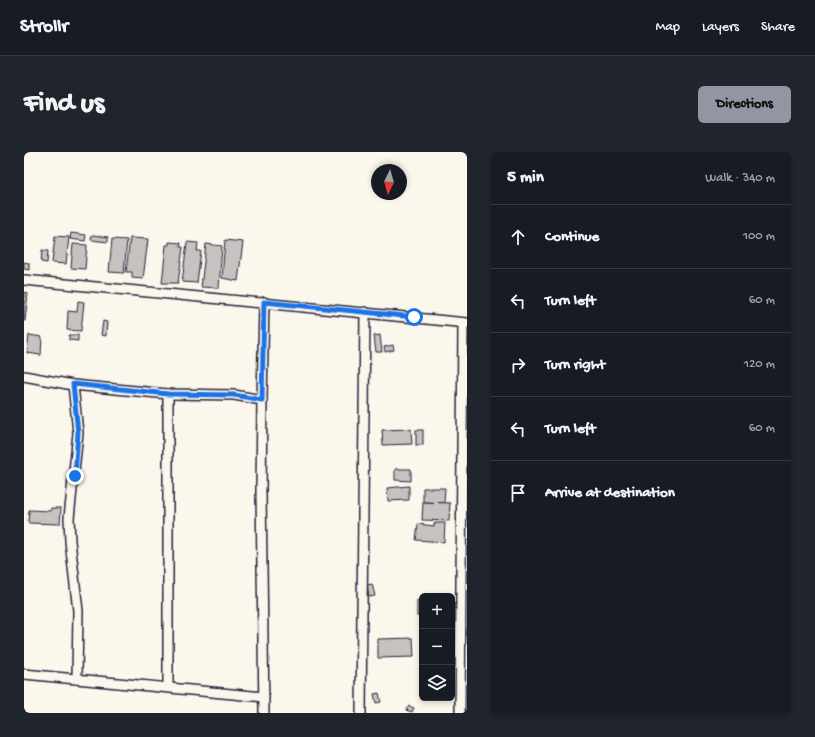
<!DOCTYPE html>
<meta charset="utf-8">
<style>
body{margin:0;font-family:"Gochi Hand",sans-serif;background:#20242c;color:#f1f3f6}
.controls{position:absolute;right:12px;bottom:12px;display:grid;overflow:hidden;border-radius:6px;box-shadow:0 2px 6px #0003}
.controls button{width:36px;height:36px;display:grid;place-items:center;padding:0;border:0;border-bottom:1px solid #363941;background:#171b24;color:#f1f3f6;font:20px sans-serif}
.compass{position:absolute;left:347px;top:12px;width:36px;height:36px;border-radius:50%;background:#171b24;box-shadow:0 2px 6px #0003;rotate:185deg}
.stop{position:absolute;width:12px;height:12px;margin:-9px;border:3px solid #1a73e8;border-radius:50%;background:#fff}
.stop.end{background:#1a73e8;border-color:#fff;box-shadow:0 1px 4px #0008}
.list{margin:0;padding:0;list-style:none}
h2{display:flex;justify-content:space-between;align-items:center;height:52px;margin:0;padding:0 16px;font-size:17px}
h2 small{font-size:13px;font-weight:400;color:#9ea1a6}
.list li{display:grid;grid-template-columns:26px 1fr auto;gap:12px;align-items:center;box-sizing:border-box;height:64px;padding:0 16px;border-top:1px solid #363941}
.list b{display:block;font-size:15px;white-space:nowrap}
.list em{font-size:13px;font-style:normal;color:#9ea1a6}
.icon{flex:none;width:22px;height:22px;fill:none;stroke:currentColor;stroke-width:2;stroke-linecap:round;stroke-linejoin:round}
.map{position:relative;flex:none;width:443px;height:561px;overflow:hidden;border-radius:6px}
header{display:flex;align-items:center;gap:24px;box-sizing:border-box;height:56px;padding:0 20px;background:#171b24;border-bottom:1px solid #363941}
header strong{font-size:19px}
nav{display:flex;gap:22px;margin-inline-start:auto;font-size:14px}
.intro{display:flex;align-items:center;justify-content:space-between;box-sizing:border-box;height:96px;padding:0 24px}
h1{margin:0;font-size:28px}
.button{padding:10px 18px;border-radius:6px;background:#9495a2;color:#111;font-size:14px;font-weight:700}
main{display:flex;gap:24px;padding:0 24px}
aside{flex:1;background:#171b24;border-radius:6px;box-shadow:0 2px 6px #0003}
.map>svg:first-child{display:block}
.building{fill:#c6c2c0;stroke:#22223b}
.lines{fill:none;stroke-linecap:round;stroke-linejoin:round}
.minor-casing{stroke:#22223b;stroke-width:12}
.minor{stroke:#fbf7ec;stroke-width:9}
.route{stroke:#1a73e8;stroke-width:5}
</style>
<header>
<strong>Strollr</strong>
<nav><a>Map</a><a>Layers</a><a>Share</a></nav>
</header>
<div class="intro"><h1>Find us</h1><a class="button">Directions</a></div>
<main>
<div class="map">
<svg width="443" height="561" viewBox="0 0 443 561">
<rect width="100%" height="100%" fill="#fbf7ec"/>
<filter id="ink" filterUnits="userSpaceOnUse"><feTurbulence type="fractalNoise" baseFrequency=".025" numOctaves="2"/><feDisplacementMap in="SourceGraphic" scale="8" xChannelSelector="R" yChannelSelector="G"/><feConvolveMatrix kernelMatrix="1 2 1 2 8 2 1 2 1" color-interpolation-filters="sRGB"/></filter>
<g filter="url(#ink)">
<!-- building -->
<g class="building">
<polygon points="47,81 62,83 61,89 46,87"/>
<polygon points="68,83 84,85 84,90 67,88"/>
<polygon points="31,84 45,85 42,112 28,111"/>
<polygon points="106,86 124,87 119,127 108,126 108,120 102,120"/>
<polygon points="88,87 103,88 100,121 85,120"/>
<polygon points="201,88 219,90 214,129 198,126"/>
<polygon points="145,90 157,91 156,95 159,95 154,131 138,131 142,93 145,93"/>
<polygon points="163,90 174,91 173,99 177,99 173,131 158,130"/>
<polygon points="49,92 63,93 61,117 47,116"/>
<polygon points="182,92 198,94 195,136 177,135"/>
<polygon points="18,98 24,99 23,111 17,110"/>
<polygon points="0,110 5,111 5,118 0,117"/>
<polygon points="0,140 4,141 1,169 0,169"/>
<polygon points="54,149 60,150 57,179 43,178 44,159 53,160"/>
<polygon points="79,169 83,170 82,184 77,183"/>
<polygon points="5,183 18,185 17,203 3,201"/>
<polygon points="45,183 54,183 54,189 45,188"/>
<polygon points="356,183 358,200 352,200 350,184"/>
<polygon points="369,193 370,198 361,200 360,195"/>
<polygon points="387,277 388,292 359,293 358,278"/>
<rect x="392" y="278" width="7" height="15"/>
<polygon points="371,317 387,317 387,329 371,328"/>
<polygon points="385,334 385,348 364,349 363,336"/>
<polygon points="399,336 421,336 420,351 399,350"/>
<polygon points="399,350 426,351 425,369 398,368"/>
<polygon points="27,356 37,356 36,372 4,371 5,358 27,359"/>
<polygon points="410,371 421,371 420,390 392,388 394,372 410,374"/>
<polygon points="348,432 351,444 345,445 343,433"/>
<rect x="393" y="449" width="5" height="15"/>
<polygon points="389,486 390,505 354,506 354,487"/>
<polygon points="355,541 357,550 352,551 350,542"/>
<polygon points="385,554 390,556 388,560 382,558"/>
</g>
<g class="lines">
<!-- minor casing -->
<g class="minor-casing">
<g id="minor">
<polyline points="0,128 443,171"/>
<polyline points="0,224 49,233 144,242 210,243 238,248 237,340 240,561"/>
<polyline points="49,233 54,281 45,366 46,389 54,459 53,527"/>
<polyline points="144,242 144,535"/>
<polyline points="238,248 240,150"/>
<polyline points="0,522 240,545"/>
<polyline points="337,561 341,160"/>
<polyline points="436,561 439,171"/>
</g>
</g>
<!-- minor -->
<use href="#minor" class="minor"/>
</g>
</g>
<g class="lines" filter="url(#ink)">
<!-- route -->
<polyline class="route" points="51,324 54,281 49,232 144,242 210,243 238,248 240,150 390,165"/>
</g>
</svg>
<div class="controls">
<button>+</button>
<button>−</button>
<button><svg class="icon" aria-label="layers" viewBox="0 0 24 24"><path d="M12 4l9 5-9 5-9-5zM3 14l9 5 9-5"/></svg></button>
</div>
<svg class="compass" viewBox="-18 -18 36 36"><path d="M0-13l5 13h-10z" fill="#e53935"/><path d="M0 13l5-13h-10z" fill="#9ea1a6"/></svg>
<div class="stop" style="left:390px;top:165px"></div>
<div class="stop end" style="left:51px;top:324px"></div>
</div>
<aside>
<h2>5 min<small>Walk · 340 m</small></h2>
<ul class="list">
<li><svg class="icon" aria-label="ahead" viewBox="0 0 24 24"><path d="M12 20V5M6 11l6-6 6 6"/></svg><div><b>Continue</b></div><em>100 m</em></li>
<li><svg class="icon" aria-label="left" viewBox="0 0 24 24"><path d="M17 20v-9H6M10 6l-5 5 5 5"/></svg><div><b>Turn left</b></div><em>60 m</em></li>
<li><svg class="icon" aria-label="right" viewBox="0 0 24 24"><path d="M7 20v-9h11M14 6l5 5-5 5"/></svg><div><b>Turn right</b></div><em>120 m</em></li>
<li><svg class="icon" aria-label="left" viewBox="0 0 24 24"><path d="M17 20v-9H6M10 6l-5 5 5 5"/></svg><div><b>Turn left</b></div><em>60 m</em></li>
<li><svg class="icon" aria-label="arrive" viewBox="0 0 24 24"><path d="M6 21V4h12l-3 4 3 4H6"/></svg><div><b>Arrive at destination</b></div></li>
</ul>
</aside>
</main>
